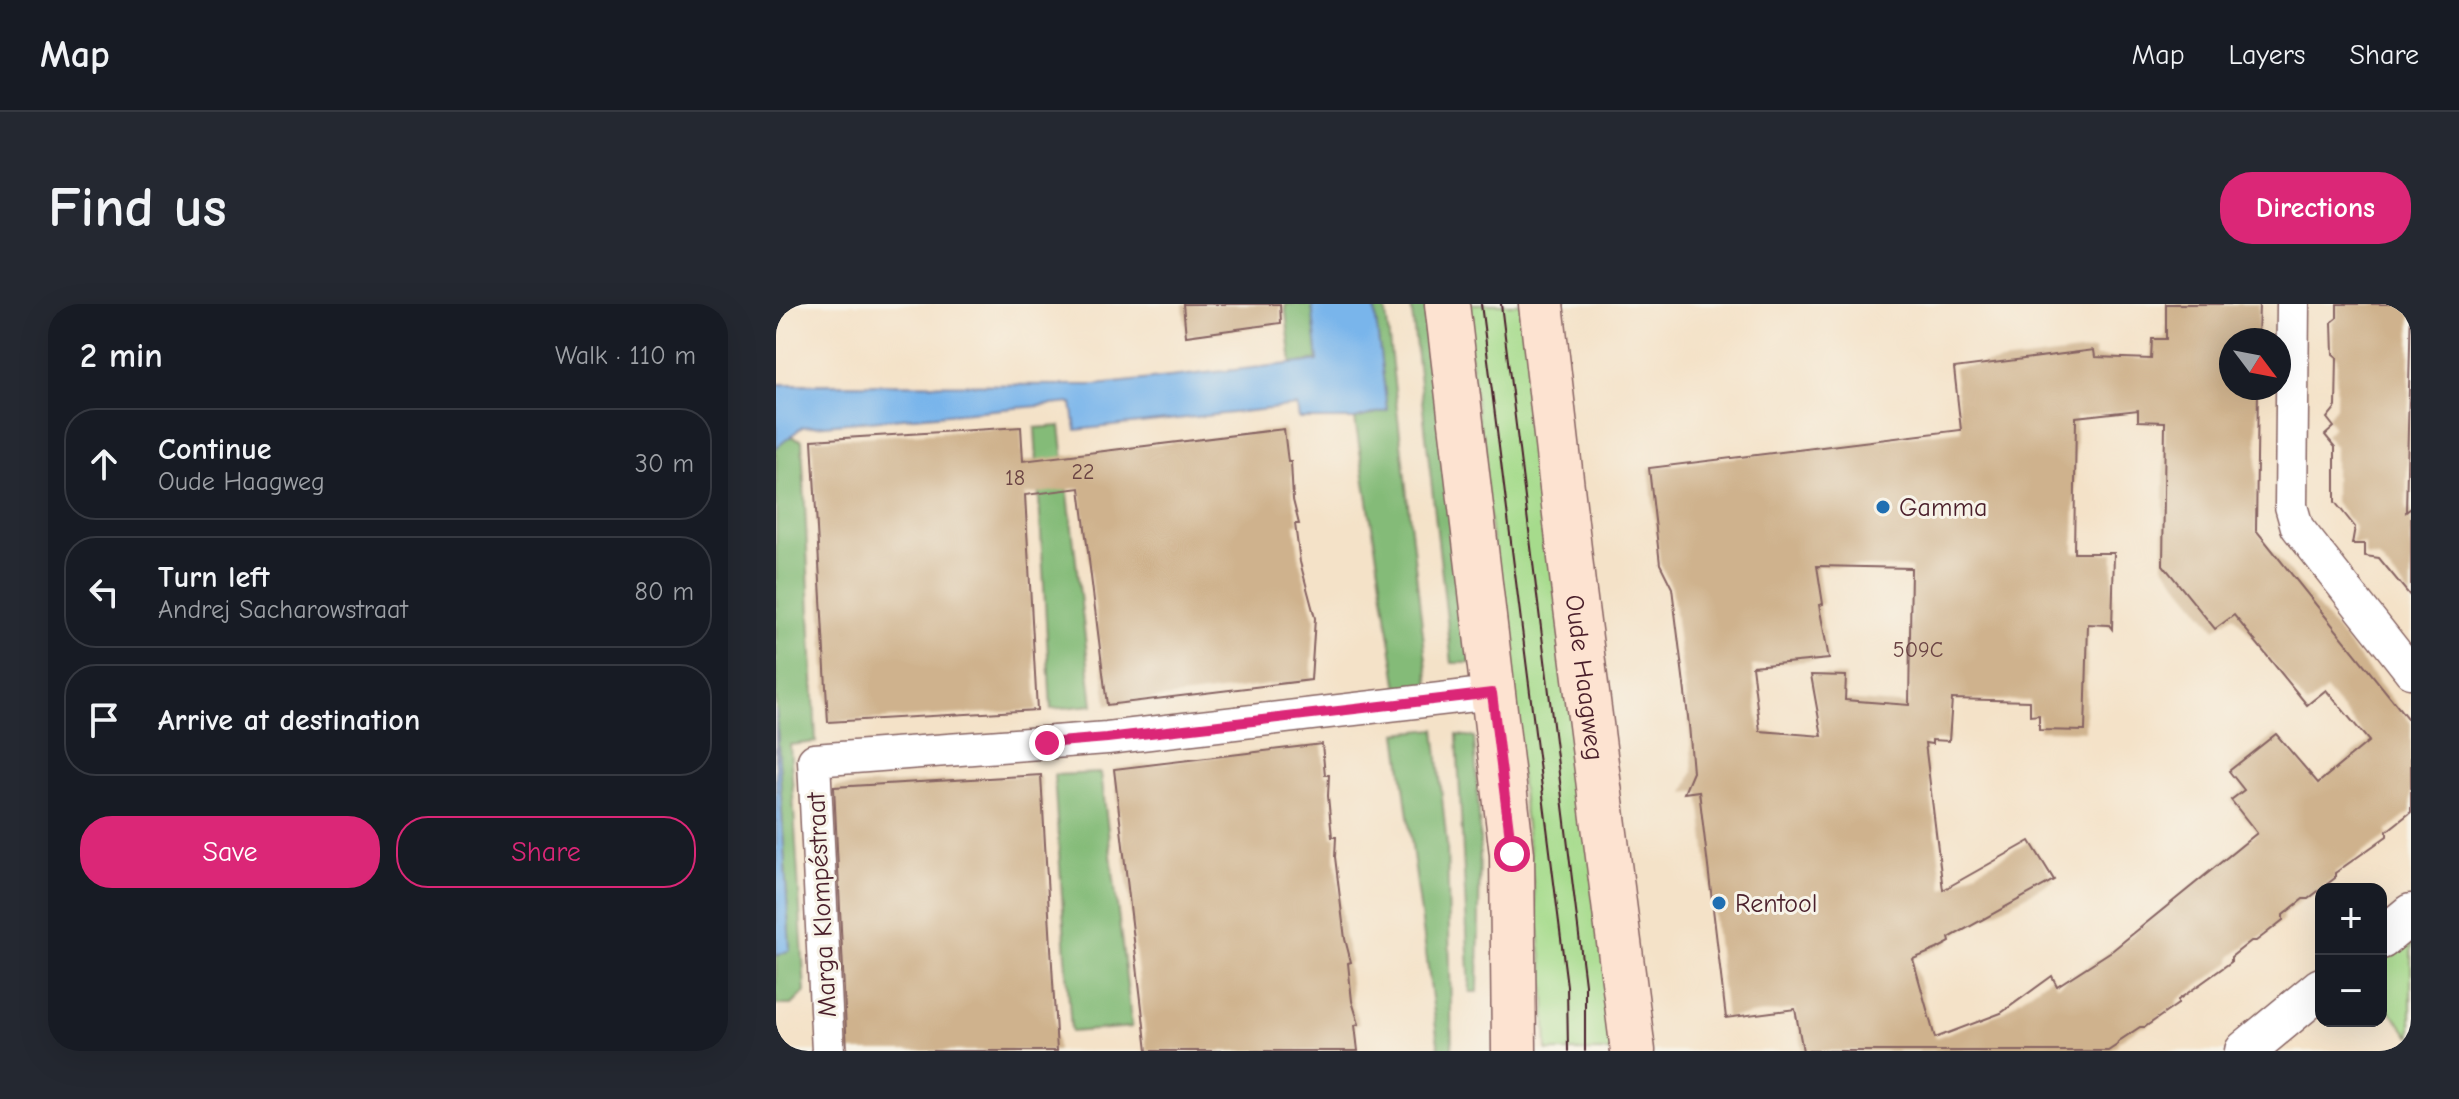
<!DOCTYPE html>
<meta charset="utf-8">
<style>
body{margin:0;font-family:"Comic Neue",sans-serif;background:#242831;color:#f1f3f6}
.controls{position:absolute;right:24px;bottom:24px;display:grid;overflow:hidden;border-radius:16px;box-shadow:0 8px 32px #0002}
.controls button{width:72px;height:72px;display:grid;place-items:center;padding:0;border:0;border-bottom:2px solid #363941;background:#171b24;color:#f1f3f6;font:40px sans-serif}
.compass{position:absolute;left:1443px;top:24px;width:72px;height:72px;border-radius:50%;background:#171b24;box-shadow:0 8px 32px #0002;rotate:122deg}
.stop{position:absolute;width:24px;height:24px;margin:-18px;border:6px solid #db2777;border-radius:50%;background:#fff}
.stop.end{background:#db2777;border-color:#fff;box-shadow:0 2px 8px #0008}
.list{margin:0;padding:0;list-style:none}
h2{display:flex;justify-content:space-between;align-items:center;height:104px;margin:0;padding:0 32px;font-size:34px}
h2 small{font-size:26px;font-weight:400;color:#9ea1a6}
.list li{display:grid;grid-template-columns:52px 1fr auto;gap:24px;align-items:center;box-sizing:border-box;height:112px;margin:0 16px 16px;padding:0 16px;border:2px solid #363941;border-radius:32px}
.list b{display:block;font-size:30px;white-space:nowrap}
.list p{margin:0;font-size:26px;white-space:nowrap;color:#9ea1a6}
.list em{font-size:26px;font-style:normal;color:#9ea1a6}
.actions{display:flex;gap:16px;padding:24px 32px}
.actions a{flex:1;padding:18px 0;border:2px solid #db2777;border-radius:32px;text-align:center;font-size:28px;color:#db2777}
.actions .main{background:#db2777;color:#fff}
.icon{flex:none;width:44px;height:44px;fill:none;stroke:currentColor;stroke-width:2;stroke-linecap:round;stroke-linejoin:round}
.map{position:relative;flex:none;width:1635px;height:747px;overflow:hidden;border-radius:32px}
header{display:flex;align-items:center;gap:48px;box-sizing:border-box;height:112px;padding:0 40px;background:#171b24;border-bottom:2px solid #363941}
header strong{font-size:38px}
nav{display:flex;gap:44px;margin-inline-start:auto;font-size:28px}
.intro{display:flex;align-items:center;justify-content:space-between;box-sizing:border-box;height:192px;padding:0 48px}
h1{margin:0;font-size:56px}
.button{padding:20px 36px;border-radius:32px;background:#db2777;color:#fff;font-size:28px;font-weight:700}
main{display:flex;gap:48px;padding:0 48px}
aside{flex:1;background:#171b24;border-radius:32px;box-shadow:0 8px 32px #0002}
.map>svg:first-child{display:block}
.green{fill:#a6db8c;stroke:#787d5c;stroke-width:2}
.forest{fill:#84bb78;stroke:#676d52;stroke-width:2}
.water{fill:#79b5eb;stroke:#626a8b;stroke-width:2}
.building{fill:#cfb28d;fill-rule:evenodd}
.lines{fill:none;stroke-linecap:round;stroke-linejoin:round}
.minor-casing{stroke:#866362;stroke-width:35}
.tertiary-casing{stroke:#866362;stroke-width:43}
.secondary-casing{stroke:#866362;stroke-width:47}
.minor{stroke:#fff;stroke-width:32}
.tertiary{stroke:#fff;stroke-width:40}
.secondary{stroke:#fde3d1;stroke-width:44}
.tram{stroke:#4a1f2b;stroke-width:2}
.route{stroke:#db2777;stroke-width:10}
.poi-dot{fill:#1f6fb2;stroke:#f7f3e8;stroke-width:3}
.labels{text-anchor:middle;stroke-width:6;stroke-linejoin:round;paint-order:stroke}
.number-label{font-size:22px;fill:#6b4444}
.poi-label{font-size:26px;fill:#4a1f2b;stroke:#f7f3e8;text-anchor:start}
.street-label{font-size:26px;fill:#4a1f2b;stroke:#f7f3e8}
</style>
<header>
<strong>Map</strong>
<nav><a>Map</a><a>Layers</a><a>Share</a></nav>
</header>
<div class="intro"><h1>Find us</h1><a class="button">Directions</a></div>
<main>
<aside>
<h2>2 min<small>Walk · 110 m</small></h2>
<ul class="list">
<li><svg class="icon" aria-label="ahead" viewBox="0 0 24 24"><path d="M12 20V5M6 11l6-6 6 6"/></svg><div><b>Continue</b><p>Oude Haagweg</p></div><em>30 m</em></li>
<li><svg class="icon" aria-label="left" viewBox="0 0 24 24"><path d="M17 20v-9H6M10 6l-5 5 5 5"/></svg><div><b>Turn left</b><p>Andrej Sacharowstraat</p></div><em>80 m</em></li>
<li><svg class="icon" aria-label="arrive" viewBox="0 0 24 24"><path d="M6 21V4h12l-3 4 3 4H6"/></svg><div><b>Arrive at destination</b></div></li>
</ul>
<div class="actions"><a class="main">Save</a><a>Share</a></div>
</aside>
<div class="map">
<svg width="1635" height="747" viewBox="0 0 1635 747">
<rect width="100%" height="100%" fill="#f7f3e8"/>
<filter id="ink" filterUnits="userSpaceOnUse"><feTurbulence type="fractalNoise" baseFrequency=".0125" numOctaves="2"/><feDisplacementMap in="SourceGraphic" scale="16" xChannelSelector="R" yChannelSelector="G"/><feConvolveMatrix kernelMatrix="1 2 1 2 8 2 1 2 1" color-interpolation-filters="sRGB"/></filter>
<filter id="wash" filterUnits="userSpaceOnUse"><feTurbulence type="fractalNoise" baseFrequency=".006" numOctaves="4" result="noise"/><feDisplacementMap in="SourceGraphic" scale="32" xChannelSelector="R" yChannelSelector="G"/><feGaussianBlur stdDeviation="1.8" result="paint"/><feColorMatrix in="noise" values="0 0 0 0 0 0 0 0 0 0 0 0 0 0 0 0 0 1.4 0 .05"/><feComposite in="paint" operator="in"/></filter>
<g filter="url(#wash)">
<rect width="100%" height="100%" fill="#f4e2c8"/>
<!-- green -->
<g class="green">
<polygon points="688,0 754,0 841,747 771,747 768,673"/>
<polygon points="1635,629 1635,733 1605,696 1605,652"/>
</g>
<!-- forest -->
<g class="forest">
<polygon points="509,0 536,0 542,56 516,60"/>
<polygon points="598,0 609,0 653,383 622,385 579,115 611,106"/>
<polygon points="635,0 652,0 695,359 676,359"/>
<polygon points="284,122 317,401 275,405 259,124"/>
<polygon points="13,132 26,136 40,438 14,441 29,688 16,701 0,701 0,652 14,646 0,406 0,144"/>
<polygon points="659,425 671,542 676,747 663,747 621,429"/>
<polygon points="681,431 698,433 704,529 702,688 694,688"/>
<polygon points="325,469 356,723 295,728 278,471"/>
</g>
<!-- water -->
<g class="water">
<polygon points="536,0 598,0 611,106 579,115 523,115 521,102 300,126 296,99 26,123 0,144 0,80 320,81 542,57"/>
<polygon points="0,406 14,646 0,652"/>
</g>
<g id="blocks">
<!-- building -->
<g class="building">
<polygon points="407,0 504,0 505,19 410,32"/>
<path d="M1390,0H1483L1482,36H1455V84H1482L1480,226L1635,419V508L1611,527V532L1559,569V574L1532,595H1527L1507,611V616L1488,631L1480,637H1475L1455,653V658L1402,696V700L1369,723H1364L1343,737L1341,741L1332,747H1027L1019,705L950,714L923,487L908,489L917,468L913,421L896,284L884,260L873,164L1185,126L1178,64L1318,46L1319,53L1375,55L1376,35H1390ZM1362,106V117L1389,118L1387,261L1439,325L1458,311L1531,401L1550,386L1593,437L1542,479L1500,430L1453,467L1468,486L1455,496L1481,529L1337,646L1281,682L1276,672L1225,709L1159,734L1137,655L1161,645L1174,638L1173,634L1278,576L1254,537L1167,586L1149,439L1156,440V436L1173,437L1176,395L1254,397V412L1263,411V426L1309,427L1312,320L1333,321L1336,325L1338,249H1298L1300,113ZM1041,262L1135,264L1133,401L1069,396L1070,372L1035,371L1046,432L984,427L976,362L1053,355L1043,301L1047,300Z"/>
<polygon points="1561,0 1635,0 1630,208 1635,204 1635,293 1603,254 1589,252 1589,240 1576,240 1579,223 1559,198 1559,143 1549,131 1558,123 1551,114 1560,103 1561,53 1557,50 1556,18 1561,14"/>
<polygon points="245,123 247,157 508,125 512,158 515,158 517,196 523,220 519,220 524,258 539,314 535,376 331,401 304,184 249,191 261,406 52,418 36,136"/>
<polygon points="546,440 549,471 553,471 552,492 556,533 560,533 559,553 569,635 575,658 572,659 576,697 583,720 579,721 582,747 371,747 338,465"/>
<polygon points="265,471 281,747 71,747 58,483"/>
</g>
</g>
</g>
<g filter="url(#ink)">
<use href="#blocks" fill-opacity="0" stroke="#866362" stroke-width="2"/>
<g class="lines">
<!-- minor casing -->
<g class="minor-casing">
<g id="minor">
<polyline points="1517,0 1515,202 1521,223 1635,368"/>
<polyline points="52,747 38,456 331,434 716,389"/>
</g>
</g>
<!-- tertiary casing -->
<g class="tertiary-casing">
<g id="tertiary">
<polyline points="1605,635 1635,610"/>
<polyline points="1469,747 1545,684"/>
</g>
</g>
<!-- secondary casing -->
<g class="secondary-casing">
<g id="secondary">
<polyline points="671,0 736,550 738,747"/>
<path id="s1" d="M765,0L797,280L857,747"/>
</g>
</g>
<!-- minor -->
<use href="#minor" class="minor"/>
<!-- tertiary -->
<use href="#tertiary" class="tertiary"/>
<!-- secondary -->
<use href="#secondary" class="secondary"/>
<!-- tram -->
<g class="tram">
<polyline points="705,0 791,682 792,747"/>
<polyline points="725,0 809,680 809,747"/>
</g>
</g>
</g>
<g class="lines" filter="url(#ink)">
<!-- route -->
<polyline class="route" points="271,439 331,434 716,389 736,550"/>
</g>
<!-- markers -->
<g class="poi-dot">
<circle cx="1107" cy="203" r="8"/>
<circle cx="943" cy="599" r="8"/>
</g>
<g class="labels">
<!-- number labels -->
<g class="number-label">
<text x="307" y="175">22</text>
<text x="239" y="181">18</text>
<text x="1142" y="353">509C</text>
</g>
<!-- poi labels -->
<g class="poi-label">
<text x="1123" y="212">Gamma</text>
<text x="959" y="608">Rentool</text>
</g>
<!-- street labels -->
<g class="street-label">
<text dy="9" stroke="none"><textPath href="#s1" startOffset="376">Oude Haagweg</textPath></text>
<text transform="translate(45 601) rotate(-93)" y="9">Marga Klompéstraat</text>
</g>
</g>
</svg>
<div class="controls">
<button>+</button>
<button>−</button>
</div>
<svg class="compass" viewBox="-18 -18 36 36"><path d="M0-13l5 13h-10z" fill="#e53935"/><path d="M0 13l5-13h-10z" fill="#9ea1a6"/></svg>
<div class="stop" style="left:736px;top:550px"></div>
<div class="stop end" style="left:271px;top:439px"></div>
</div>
</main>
